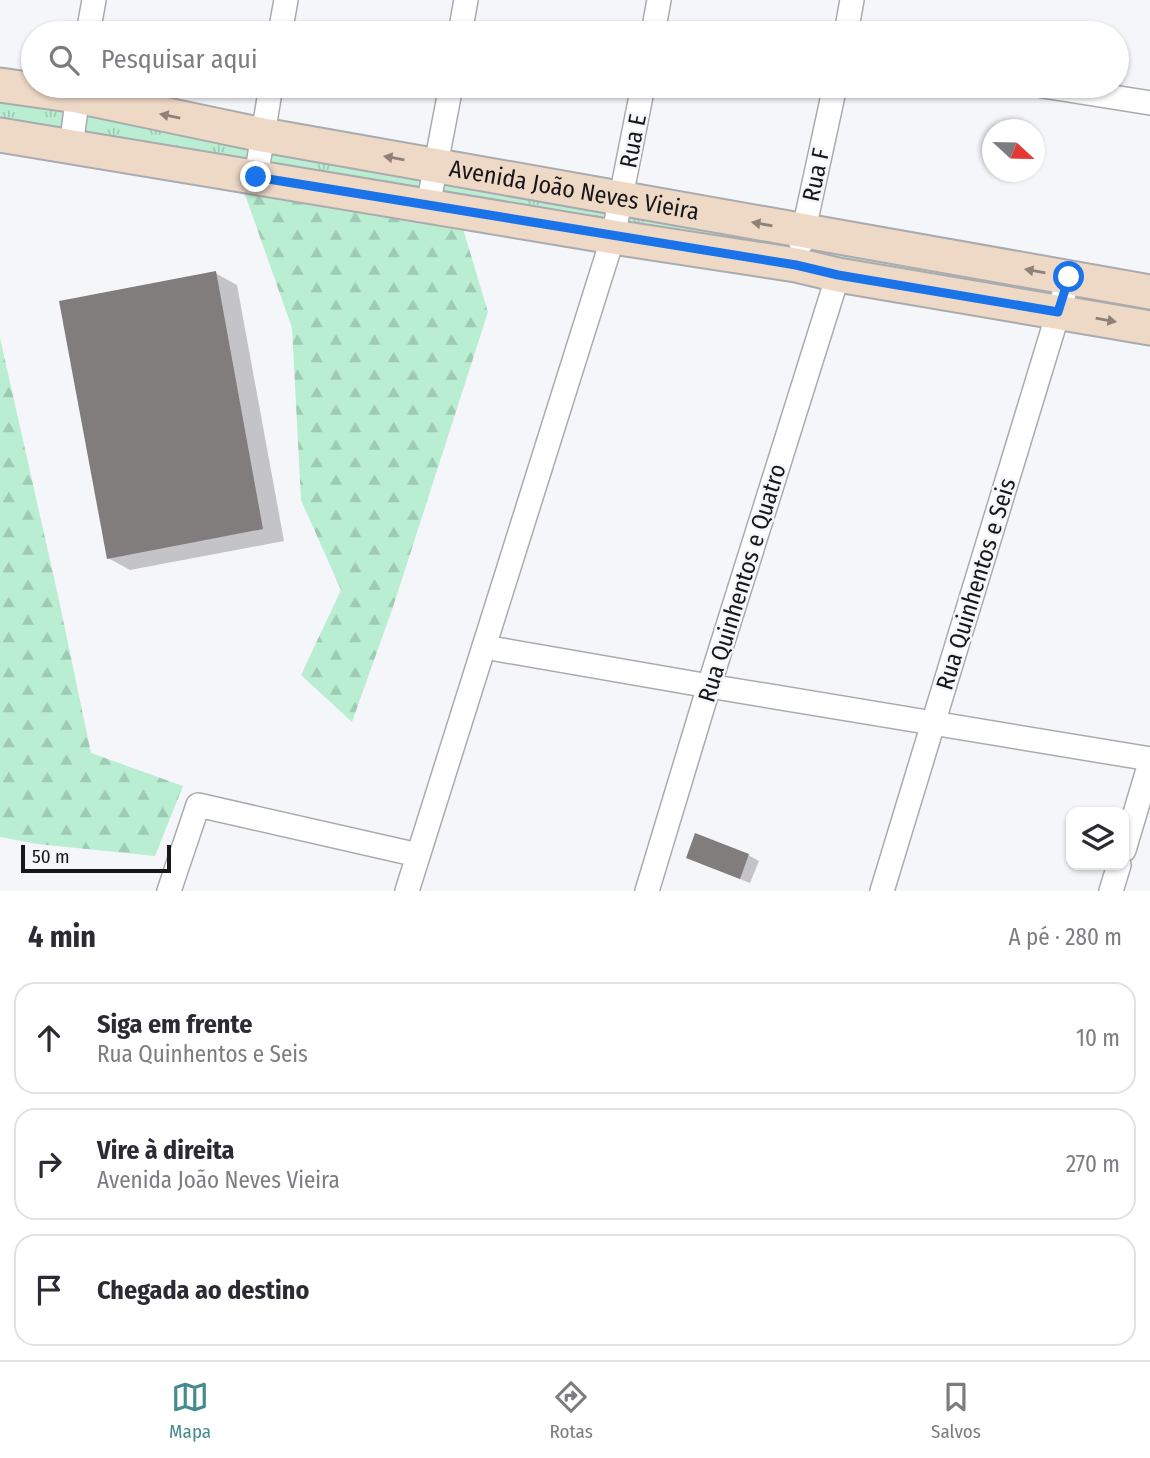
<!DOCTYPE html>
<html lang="pt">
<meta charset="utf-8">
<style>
body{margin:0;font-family:"Fira Sans Condensed",sans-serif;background:#f2f2f3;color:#2b2b33}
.controls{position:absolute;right:21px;bottom:21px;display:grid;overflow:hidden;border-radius:14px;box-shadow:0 2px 5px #0004}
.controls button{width:63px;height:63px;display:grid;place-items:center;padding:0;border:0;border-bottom:2px solid #e1e1e2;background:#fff;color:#2b2b33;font:35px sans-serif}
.compass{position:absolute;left:982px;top:119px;width:63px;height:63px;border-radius:50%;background:#fff;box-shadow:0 2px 5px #0004;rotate:112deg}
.scale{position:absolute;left:21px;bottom:18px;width:150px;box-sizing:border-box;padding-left:7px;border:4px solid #171718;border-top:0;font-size:19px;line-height:24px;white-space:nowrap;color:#171718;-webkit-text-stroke:5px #f5f6fa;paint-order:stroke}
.stop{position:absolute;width:21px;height:21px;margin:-16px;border:5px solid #1a73e8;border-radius:50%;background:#fff}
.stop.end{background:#1a73e8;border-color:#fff;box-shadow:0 2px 7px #0008}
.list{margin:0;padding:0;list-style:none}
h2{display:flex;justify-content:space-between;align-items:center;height:91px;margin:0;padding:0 28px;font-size:30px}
h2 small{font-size:23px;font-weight:400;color:#7c7c81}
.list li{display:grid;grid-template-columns:46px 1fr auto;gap:21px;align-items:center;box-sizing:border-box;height:112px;margin:0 14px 14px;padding:0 14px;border:2px solid #e1e1e2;border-radius:21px}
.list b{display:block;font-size:26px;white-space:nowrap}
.list p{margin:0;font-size:23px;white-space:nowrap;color:#7c7c81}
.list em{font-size:23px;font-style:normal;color:#7c7c81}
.icon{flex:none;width:38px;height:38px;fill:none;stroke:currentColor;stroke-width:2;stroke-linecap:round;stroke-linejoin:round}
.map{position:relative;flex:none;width:1150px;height:891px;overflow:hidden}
.search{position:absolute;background:#fff;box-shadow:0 2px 5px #0004;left:21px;right:21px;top:21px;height:77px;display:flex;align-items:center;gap:18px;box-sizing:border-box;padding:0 24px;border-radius:38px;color:#7c7c81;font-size:26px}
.sheet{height:469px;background:#fff}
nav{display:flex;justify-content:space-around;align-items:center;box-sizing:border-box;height:98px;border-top:2px solid #e1e1e2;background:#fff;font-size:19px;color:#7c7c81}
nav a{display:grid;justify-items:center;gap:4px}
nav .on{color:#438b8e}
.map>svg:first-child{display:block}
.forest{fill:url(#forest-firs)}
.park{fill:url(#park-tufts)}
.shadow{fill:#0003}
.building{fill:#817d7c}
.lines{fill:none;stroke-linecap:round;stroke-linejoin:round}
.street-casing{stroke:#aaabae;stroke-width:26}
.secondary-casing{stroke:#aaabae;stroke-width:37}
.street{stroke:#fff;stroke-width:23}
.secondary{stroke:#eed8c6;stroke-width:33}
.oneway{fill:#8d8178}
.route{stroke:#1a73e8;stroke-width:9}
.labels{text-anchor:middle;stroke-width:5;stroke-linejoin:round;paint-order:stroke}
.street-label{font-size:24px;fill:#171718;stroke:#f5f6fa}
</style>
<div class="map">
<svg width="1150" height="891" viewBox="0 0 1150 891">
<defs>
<pattern id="forest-firs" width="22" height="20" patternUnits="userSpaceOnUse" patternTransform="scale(1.75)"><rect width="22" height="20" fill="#baeed3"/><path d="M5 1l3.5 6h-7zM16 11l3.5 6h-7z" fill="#9fcbb4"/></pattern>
<pattern id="park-tufts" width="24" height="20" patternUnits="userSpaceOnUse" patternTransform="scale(1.75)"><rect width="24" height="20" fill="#baeed3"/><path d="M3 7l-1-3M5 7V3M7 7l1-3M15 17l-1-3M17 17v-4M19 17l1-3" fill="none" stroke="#9fcbb4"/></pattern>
</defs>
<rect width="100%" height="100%" fill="#f5f6fa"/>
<!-- forest -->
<g class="forest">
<polygon points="242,186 461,222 488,312 393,607 352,722 301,675 341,590 301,500 292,328"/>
<polygon points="0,338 57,591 91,753 183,786 155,856 37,844 0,837"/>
</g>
<!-- park -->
<polygon class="park" points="0,85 1150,292 1150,326 0,129"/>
<!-- shadow -->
<g class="shadow">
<polygon points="215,273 237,285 284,541 130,570 108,558"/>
<polygon points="748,855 759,861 750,883 699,863 688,857"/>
</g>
<!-- building -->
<g class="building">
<polygon points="216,271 263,529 107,559 59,301"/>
<polygon points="695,833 749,854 740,879 686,858"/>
</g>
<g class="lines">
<!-- street casing -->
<g class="street-casing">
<g id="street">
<polyline points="88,33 94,0"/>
<polyline points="280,33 286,0"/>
<polyline points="460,33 466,0"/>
<polyline points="653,33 659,0"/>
<polyline points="846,33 852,0"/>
<polyline points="1043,86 1150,103"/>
<polyline points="71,147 79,86"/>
<polyline points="256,177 271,86"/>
<polyline points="428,206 451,86"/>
<polyline points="801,243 835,86"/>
<polyline points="484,647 709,686 1150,759"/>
<polyline points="1124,850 1150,763"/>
<polyline points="169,891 198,805 418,855"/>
<polyline points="407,891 613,237 643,86"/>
<polyline points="647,891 709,686 838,275"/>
<polyline points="882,891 1069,277"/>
<polyline points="1111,891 1119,865"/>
</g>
</g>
<!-- secondary casing -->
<g class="secondary-casing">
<g id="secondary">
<path id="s1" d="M0,85L77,96L263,135L1150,292"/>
<polyline points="0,135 613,237 796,265 838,275 1150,328"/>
</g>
</g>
<!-- street -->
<use href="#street" class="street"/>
<!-- secondary -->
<use href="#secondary" class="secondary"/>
</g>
<!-- one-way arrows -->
<defs><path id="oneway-solid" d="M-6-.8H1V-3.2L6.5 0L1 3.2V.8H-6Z" transform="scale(1.75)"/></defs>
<g class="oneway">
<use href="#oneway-solid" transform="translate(170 116) rotate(-168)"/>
<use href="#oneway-solid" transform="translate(394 158) rotate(-170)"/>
<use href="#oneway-solid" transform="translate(762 224) rotate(-170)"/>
<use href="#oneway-solid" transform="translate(1035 271) rotate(-170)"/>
<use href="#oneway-solid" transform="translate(1106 320) rotate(10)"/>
</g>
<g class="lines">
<!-- route -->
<polyline class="route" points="256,177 796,265 838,275 1058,312 1069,277"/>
</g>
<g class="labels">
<!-- street labels -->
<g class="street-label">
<text transform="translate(633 141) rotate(-79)" y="8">Rua E</text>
<text transform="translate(816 175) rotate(-78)" y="8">Rua F</text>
<text dy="8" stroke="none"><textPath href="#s1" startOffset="584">Avenida João Neves Vieira</textPath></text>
<text transform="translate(742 583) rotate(-73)" y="8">Rua Quinhentos e Quatro</text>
<text transform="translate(976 584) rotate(-73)" y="8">Rua Quinhentos e Seis</text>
</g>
</g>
</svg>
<div class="controls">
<button><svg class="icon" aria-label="layers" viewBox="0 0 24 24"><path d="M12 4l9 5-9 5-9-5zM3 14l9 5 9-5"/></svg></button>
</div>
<svg class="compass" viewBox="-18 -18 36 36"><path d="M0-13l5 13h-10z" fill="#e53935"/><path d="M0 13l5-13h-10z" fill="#7c7c81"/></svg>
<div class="scale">50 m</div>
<div class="stop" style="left:1069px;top:277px"></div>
<div class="stop end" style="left:256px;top:177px"></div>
<div class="search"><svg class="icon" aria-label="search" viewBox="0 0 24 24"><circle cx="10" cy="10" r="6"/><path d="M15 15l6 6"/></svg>Pesquisar aqui</div>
</div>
<section class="sheet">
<h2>4 min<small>A pé · 280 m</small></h2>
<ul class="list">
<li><svg class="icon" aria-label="ahead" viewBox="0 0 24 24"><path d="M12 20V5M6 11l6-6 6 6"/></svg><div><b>Siga em frente</b><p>Rua Quinhentos e Seis</p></div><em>10 m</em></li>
<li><svg class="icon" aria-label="right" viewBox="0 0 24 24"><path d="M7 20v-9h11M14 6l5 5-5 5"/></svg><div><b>Vire à direita</b><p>Avenida João Neves Vieira</p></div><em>270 m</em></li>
<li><svg class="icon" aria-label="arrive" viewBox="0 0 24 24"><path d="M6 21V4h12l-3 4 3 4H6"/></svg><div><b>Chegada ao destino</b></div></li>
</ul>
</section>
<nav>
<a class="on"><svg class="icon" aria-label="map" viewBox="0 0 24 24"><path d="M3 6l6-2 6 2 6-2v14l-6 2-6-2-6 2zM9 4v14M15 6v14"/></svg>Mapa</a>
<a><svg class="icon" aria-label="directions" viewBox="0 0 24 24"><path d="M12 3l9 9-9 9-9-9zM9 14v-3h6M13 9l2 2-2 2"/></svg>Rotas</a>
<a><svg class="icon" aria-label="saved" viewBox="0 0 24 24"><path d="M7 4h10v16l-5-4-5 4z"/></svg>Salvos</a>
</nav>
